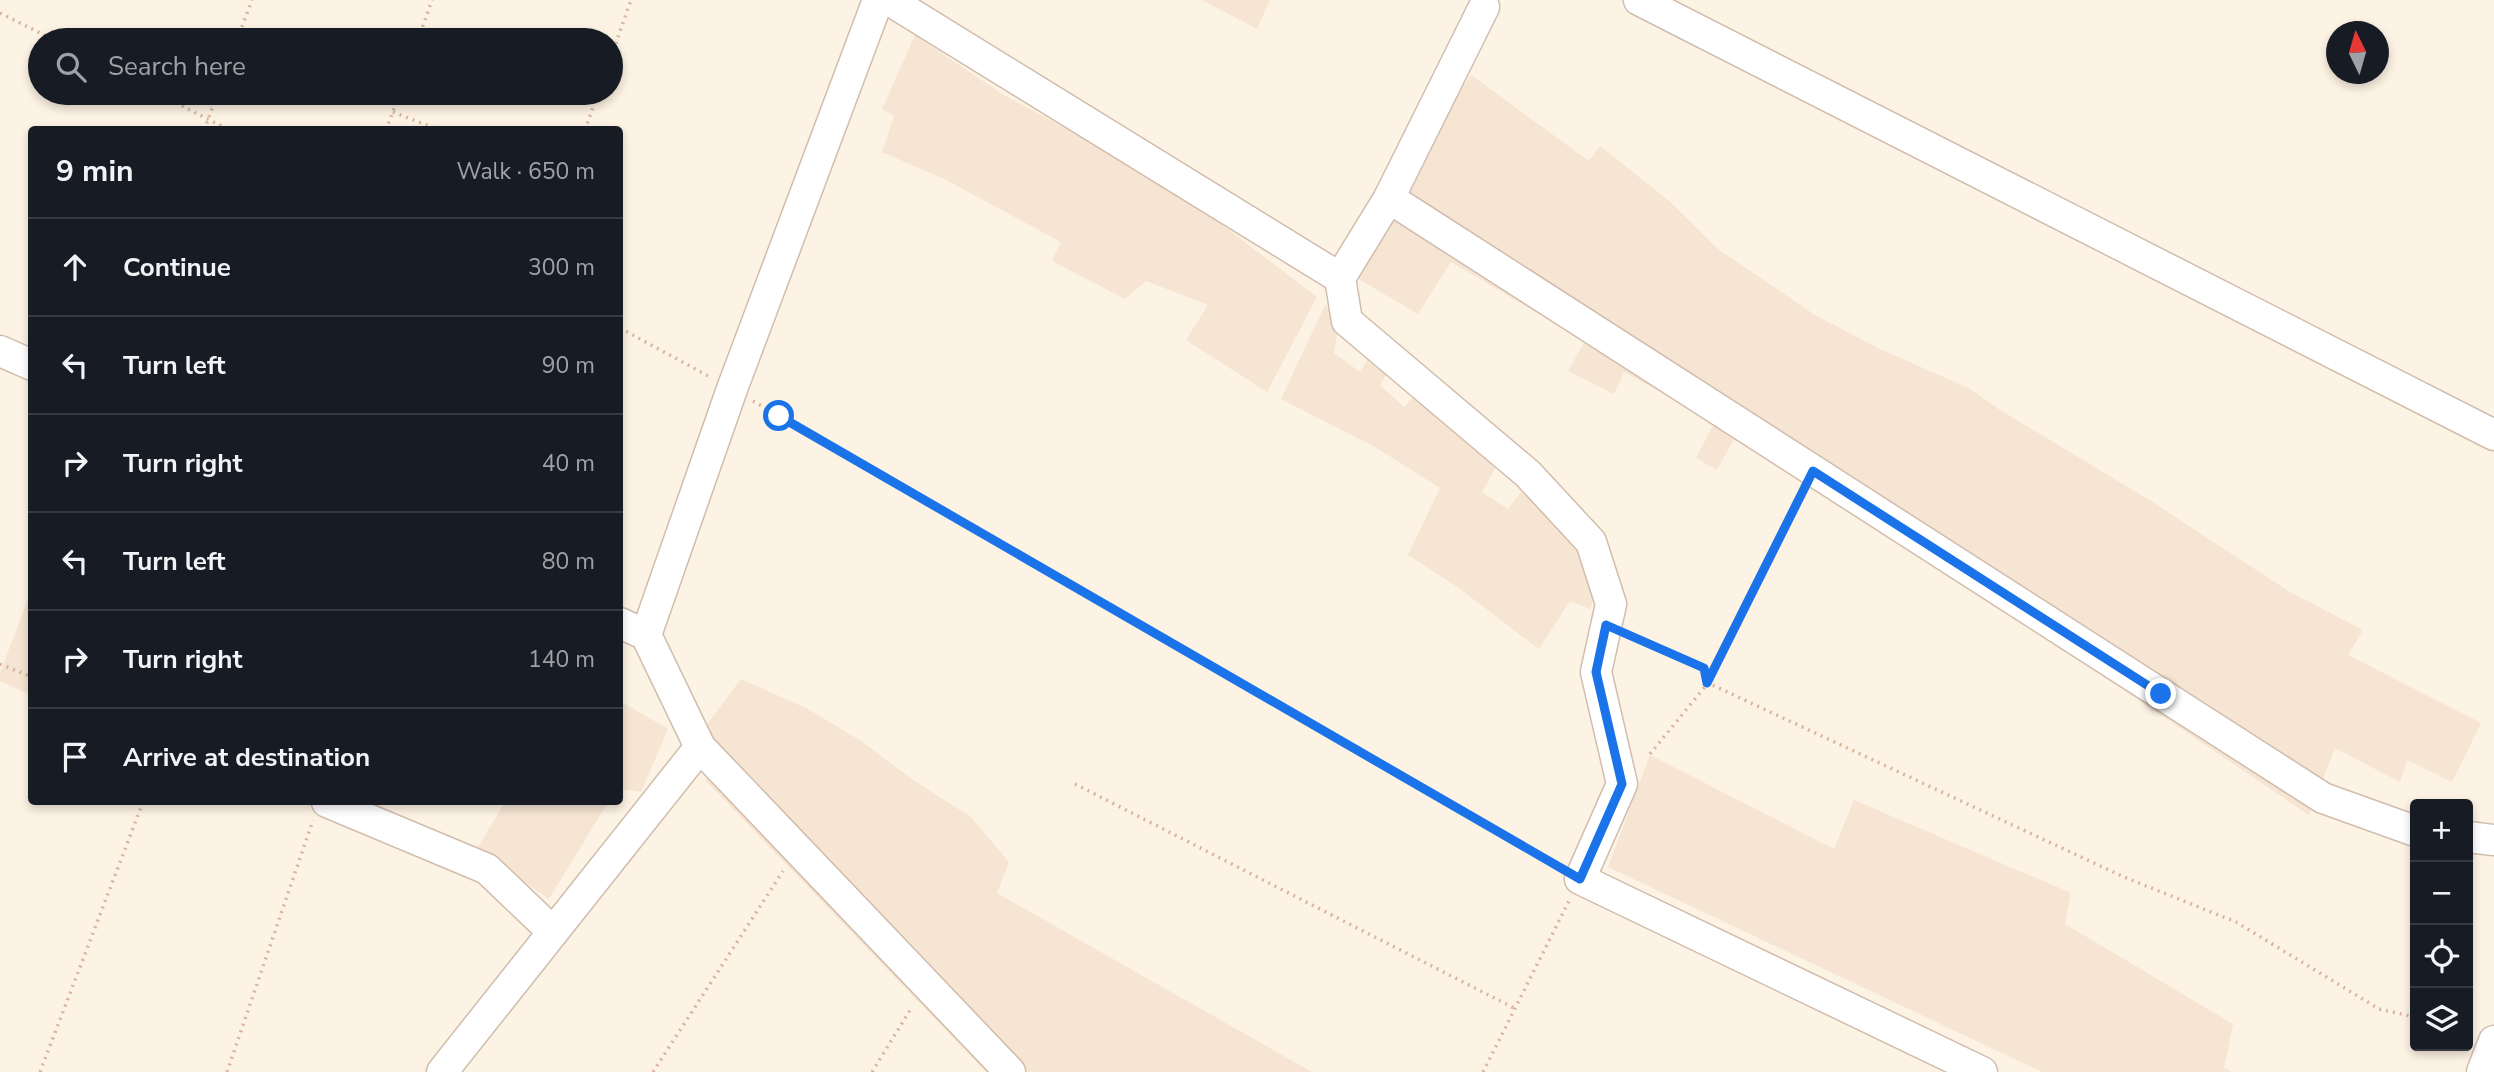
<!DOCTYPE html>
<meta charset="utf-8">
<style>
:root{--surface:#171b24;--page:#20242c;--text:#f1f3f6;--muted:#9ea1a6;--line:#363941}
body{margin:0;font-family:"Nunito Sans",sans-serif;background:var(--page);color:var(--text)}
.controls{position:absolute;right:21px;bottom:21px;display:grid;overflow:hidden;border-radius:7px;box-shadow:0 4px 10px #0003}
.controls button{width:63px;height:63px;display:grid;place-items:center;padding:0;border:0;border-bottom:2px solid var(--line);background:var(--surface);color:var(--text);font:35px sans-serif}
.compass{position:absolute;left:2326px;top:21px;width:63px;height:63px;border-radius:50%;background:var(--surface);box-shadow:0 4px 10px #0003;rotate:355deg}
.stop{position:absolute;width:21px;height:21px;margin:-16px;border:5px solid #1a73e8;border-radius:50%;background:#fff}
.stop.end{background:#1a73e8;border-color:#fff;box-shadow:0 2px 7px #0008}
.list{margin:0;padding:0;list-style:none}
h2{display:flex;justify-content:space-between;align-items:center;height:91px;margin:0;padding:0 28px;font-size:30px}
h2 small{font-size:23px;font-weight:400;color:var(--muted)}
.list li{display:grid;grid-template-columns:46px 1fr auto;gap:21px;align-items:center;box-sizing:border-box;height:98px;padding:0 28px;border-top:2px solid var(--line)}
.list b{display:block;font-size:26px;white-space:nowrap}
.list em{font-size:23px;font-style:normal;color:var(--muted)}
.icon{flex:none;width:38px;height:38px;fill:none;stroke:currentColor;stroke-width:2;stroke-linecap:round;stroke-linejoin:round}
.map{position:relative;flex:none;width:2494px;height:1072px;overflow:hidden}
.search{position:absolute;background:var(--surface);box-shadow:0 4px 10px #0003;left:28px;top:28px;width:595px;height:77px;display:flex;align-items:center;gap:18px;box-sizing:border-box;padding:0 24px;border-radius:38px;color:var(--muted);font-size:26px}
.panel{position:absolute;background:var(--surface);box-shadow:0 4px 10px #0003;left:28px;top:126px;width:595px;height:679px;border-radius:7px}
.map>svg:first-child{display:block}
.residential{fill:#f5e5d2}
.lines{fill:none;stroke-linecap:round;stroke-linejoin:round}
.minor-casing{stroke:#d1bdad;stroke-width:33}
.path{stroke:#d9b49e;stroke-width:3.5;stroke-dasharray:2 5;stroke-linecap:butt}
.minor{stroke:#fff;stroke-width:30}
.route{stroke:#1a73e8;stroke-width:9}
</style>
<div class="map">
<svg width="2494" height="1072" viewBox="0 0 2494 1072">
<rect width="100%" height="100%" fill="#fdf3e4"/>
<g class="residential">
<path d="M 1202,0 L 1270,0 L 1257,29 Z"/>
<path d="M 915,35 L 1002,94 L 1136,166 L 1217,221 L 1317,297 L 1267,392 L 1186,340 L 1208,305 L 1146,281 L 1125,299 L 1052,261 L 1061,242 L 946,180 L 882,152 L 894,116 L 882,109 Z"/>
<path d="M 1471,75 L 1589,161 L 1600,146 L 1668,200 L 1718,249 L 1815,315 L 1882,350 L 1969,388 L 2000,410 L 2151,501 L 2290,592 L 2363,630 L 2348,655 L 2481,723 L 2452,782 L 2407,760 L 2400,782 L 2335,748 L 2309,815 L 1965,583 L 1734,439 L 1717,470 L 1696,458 L 1715,422 L 1624,372 L 1614,394 L 1568,371 L 1585,341 L 1451,262 L 1418,314 L 1357,278 L 1445,114 Z"/>
<path d="M 1325,305 L 1339,321 L 1334,353 L 1360,372 L 1372,352 L 1390,369 L 1380,385 L 1404,407 L 1416,394 L 1497,465 L 1482,492 L 1508,509 L 1521,492 L 1552,516 L 1576,545 L 1598,586 L 1590,609 L 1570,601 L 1539,649 L 1456,586 L 1408,555 L 1440,488 L 1375,447 L 1281,399 Z"/>
<path d="M 31,591 L 31,695 L 0,681 L 0,673 Z"/>
<path d="M 741,679 L 808,709 L 861,741 L 913,780 L 971,817 L 1009,862 L 997,893 L 1312,1072 L 986,1072 L 706,781 L 708,723 Z"/>
<path d="M 620,701 L 668,729 L 641,792 L 620,789 Z"/>
<path d="M 1650,755 L 1834,849 L 1854,800 L 2071,893 L 2065,924 L 2233,1024 L 2224,1068 L 2232,1072 L 2042,1072 L 1608,867 Z"/>
<path d="M 505,802 L 608,802 L 549,899 L 477,849 Z"/>
</g>
<g class="lines">
<defs>
<g id="minor">
<path d="M 889,0 L 1340,278 L 1389,198"/>
<path d="M 1639,0 L 2494,435"/>
<path d="M 1484,7 L 1389,198 L 2323,798 L 2415,831"/>
<path d="M 1340,278 L 1347,321 L 1528,474 L 1591,542 L 1611,604 L 1596,672 L 1622,784 L 1580,879 L 1982,1072"/>
<path d="M 0,351 L 32,365"/>
<path d="M 620,623 L 646,635 L 732,389 L 878,0"/>
<path d="M 646,635 L 700,747 L 1010,1072"/>
<path d="M 327,802 L 487,869 L 553,932"/>
<path d="M 2468,837 L 2494,840"/>
<path d="M 442,1072 L 700,747"/>
<path d="M 2482,1072 L 2494,1041"/>
</g>
</defs>
<use href="#minor" class="minor-casing"/>
<g class="path">
<path d="M 0,13 L 54,40"/>
<path d="M 237,40 L 252,0"/>
<path d="M 418,40 L 432,0"/>
<path d="M 611,57 L 631,0"/>
<path d="M 157,93 L 229,130"/>
<path d="M 393,112 L 439,130"/>
<path d="M 204,130 L 218,93"/>
<path d="M 386,130 L 400,93"/>
<path d="M 585,130 L 598,93"/>
<path d="M 620,328 L 710,377"/>
<path d="M 753,401 L 1559,867"/>
<path d="M 1627,634 L 1704,668 L 1708,683 L 2124,877 L 2236,922 L 2379,1009 L 2415,1017"/>
<path d="M 0,664 L 32,677"/>
<path d="M 1650,754 L 1708,683 L 1803,492"/>
<path d="M 1075,784 L 1516,1009"/>
<path d="M 40,1072 L 143,802"/>
<path d="M 227,1072 L 313,820"/>
<path d="M 653,1072 L 783,871"/>
<path d="M 872,1072 L 912,1007"/>
<path d="M 1483,1072 L 1570,899"/>
</g>
<use href="#minor" class="minor"/>
</g>
<g class="lines">
<path class="route" d="M 779,416 L 1580,879 L 1622,784 L 1596,672 L 1606,625 L 1704,668 L 1707,683 L 1813,471 L 2161,694"/>
</g>
</svg>
<div class="controls">
<button>+</button>
<button>−</button>
<button><svg class="icon" aria-label="locate" viewBox="0 0 24 24"><circle cx="12" cy="12" r="6"/><path d="M12 2v4M12 18v4M2 12h4M18 12h4"/></svg></button>
<button><svg class="icon" aria-label="layers" viewBox="0 0 24 24"><path d="M12 4l9 5-9 5-9-5zM3 14l9 5 9-5"/></svg></button>
</div>
<svg class="compass" viewBox="-18 -18 36 36"><path d="M0-13l5 13h-10z" fill="#e53935"/><path d="M0 13l5-13h-10z" fill="#9ea1a6"/></svg>
<div class="stop" style="left:779px;top:416px"></div>
<div class="stop end" style="left:2161px;top:694px"></div>
<div class="search"><svg class="icon" aria-label="search" viewBox="0 0 24 24"><circle cx="10" cy="10" r="6"/><path d="M15 15l6 6"/></svg>Search here</div>
<section class="panel">
<h2>9 min<small>Walk · 650 m</small></h2>
<ul class="list">
<li><svg class="icon" aria-label="ahead" viewBox="0 0 24 24"><path d="M12 20V5M6 11l6-6 6 6"/></svg><div><b>Continue</b></div><em>300 m</em></li>
<li><svg class="icon" aria-label="left" viewBox="0 0 24 24"><path d="M17 20v-9H6M10 6l-5 5 5 5"/></svg><div><b>Turn left</b></div><em>90 m</em></li>
<li><svg class="icon" aria-label="right" viewBox="0 0 24 24"><path d="M7 20v-9h11M14 6l5 5-5 5"/></svg><div><b>Turn right</b></div><em>40 m</em></li>
<li><svg class="icon" aria-label="left" viewBox="0 0 24 24"><path d="M17 20v-9H6M10 6l-5 5 5 5"/></svg><div><b>Turn left</b></div><em>80 m</em></li>
<li><svg class="icon" aria-label="right" viewBox="0 0 24 24"><path d="M7 20v-9h11M14 6l5 5-5 5"/></svg><div><b>Turn right</b></div><em>140 m</em></li>
<li><svg class="icon" aria-label="arrive" viewBox="0 0 24 24"><path d="M6 21V4h12l-3 4 3 4H6"/></svg><div><b>Arrive at destination</b></div></li>
</ul>
</section>
</div>
